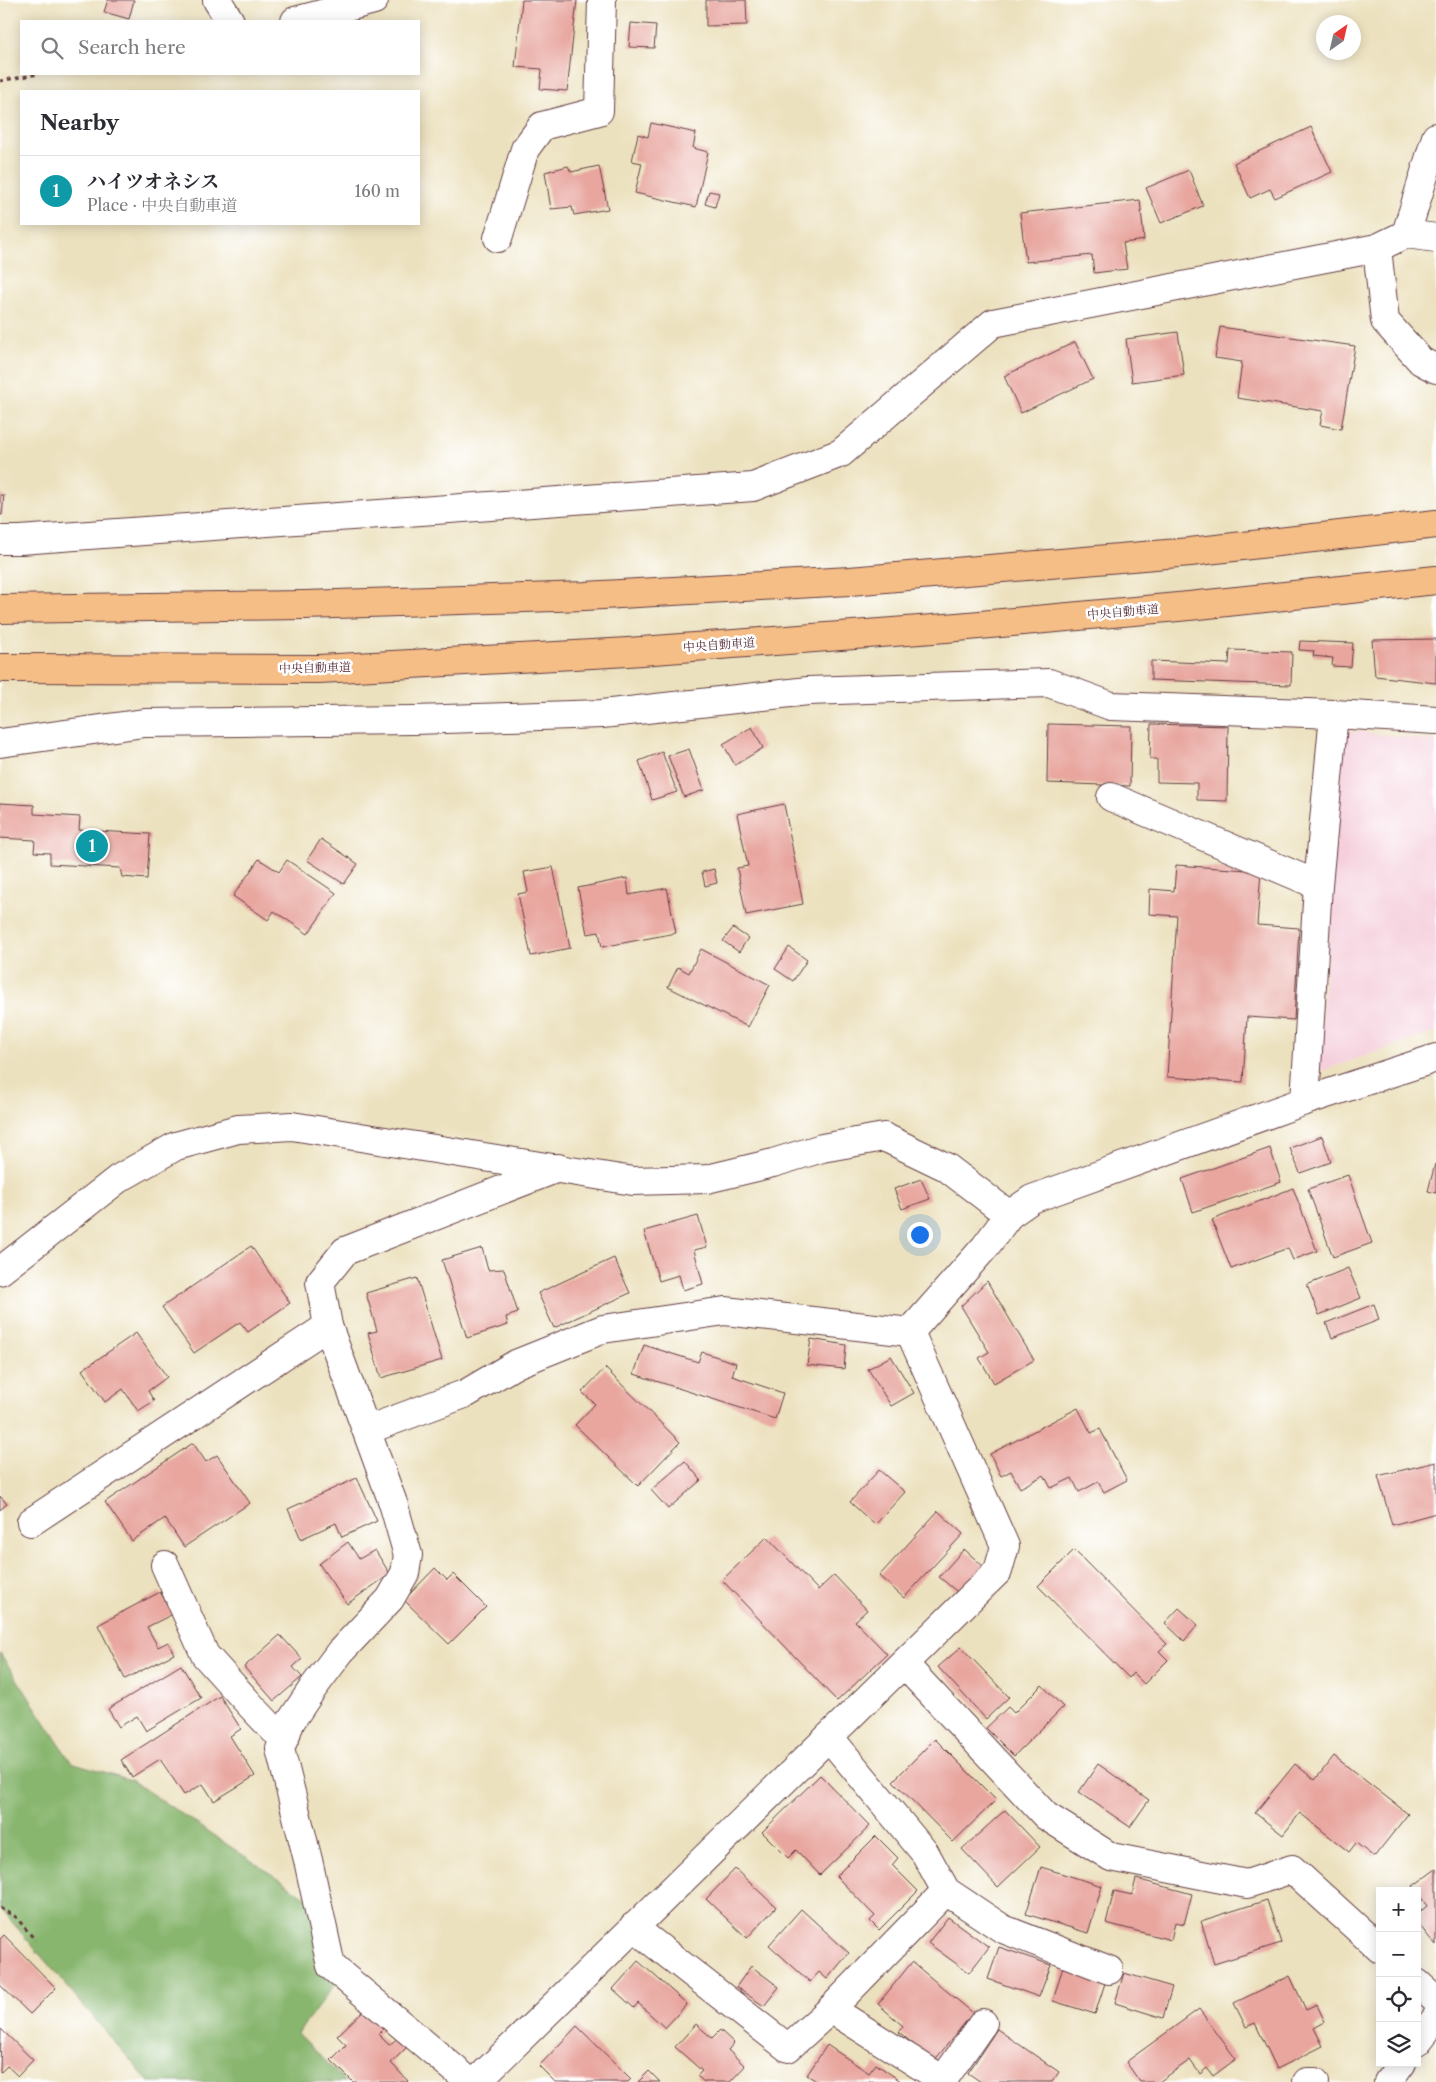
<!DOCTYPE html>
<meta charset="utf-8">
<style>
:root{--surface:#fff;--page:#f2f2f3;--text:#2b2b33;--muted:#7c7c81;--line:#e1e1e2;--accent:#0f766e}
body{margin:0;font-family:"Libre Caslon Text","Noto Serif JP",serif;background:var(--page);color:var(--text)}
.controls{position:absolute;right:15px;bottom:15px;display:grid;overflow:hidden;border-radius:0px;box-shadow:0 2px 12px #0003}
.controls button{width:45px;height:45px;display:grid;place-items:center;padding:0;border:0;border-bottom:1px solid var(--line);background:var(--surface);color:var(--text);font:25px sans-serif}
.compass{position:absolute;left:1316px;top:15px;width:45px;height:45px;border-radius:50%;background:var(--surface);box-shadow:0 2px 12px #0003;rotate:34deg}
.you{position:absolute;left:919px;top:1234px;width:18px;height:18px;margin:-12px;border:4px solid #fff;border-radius:50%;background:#1a73e8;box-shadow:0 0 0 8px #1a73e833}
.badge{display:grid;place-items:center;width:32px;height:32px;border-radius:50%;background:var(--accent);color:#fff;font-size:16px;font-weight:700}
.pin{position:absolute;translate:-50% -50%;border:2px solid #fff;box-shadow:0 1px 5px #0006}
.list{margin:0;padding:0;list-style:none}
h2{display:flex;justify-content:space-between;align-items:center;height:65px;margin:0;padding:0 20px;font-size:21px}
h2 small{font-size:16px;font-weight:400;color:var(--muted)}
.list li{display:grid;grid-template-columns:32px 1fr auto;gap:15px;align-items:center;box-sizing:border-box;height:70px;padding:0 20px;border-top:1px solid var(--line)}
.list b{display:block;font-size:19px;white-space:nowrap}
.list p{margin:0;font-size:16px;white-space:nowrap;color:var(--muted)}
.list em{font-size:16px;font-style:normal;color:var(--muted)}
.icon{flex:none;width:28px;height:28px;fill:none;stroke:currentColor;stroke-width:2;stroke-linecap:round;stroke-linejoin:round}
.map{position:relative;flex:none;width:1436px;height:2082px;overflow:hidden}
.search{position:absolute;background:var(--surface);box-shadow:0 2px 12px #0003;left:20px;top:20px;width:400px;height:55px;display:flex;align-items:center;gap:12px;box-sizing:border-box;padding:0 18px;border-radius:0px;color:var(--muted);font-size:19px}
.panel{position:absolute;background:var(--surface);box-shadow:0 2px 12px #0003;left:20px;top:90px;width:400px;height:135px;border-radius:0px}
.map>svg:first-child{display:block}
.built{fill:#f5cfdb}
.forest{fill:#88b66e;stroke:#696a4c}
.building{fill:#e8a69f}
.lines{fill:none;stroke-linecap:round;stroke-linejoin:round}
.minor-casing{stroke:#623c41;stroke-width:30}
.highway-casing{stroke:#623c41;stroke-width:30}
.path{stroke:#623c41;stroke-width:3;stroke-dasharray:4 4;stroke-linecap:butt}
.minor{stroke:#fff;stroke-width:28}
.highway{stroke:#f6be87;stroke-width:28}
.labels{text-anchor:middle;stroke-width:5;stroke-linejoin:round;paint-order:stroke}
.street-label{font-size:12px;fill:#4a1f2b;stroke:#fff}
</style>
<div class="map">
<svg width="1436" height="2082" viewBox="0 0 1436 2082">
<rect width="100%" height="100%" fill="#fff"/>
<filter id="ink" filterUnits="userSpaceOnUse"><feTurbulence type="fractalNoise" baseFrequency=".02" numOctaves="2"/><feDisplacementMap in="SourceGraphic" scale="10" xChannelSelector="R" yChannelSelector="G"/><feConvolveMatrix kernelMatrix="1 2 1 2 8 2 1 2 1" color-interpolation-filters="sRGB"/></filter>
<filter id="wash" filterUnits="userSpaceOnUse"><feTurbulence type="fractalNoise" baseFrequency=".0096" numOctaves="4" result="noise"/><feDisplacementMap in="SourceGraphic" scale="20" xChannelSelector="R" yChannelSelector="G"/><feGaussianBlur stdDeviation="1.12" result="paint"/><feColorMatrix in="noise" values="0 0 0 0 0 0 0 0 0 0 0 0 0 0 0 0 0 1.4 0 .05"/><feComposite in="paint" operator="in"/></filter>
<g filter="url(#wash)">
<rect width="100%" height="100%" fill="#ece1be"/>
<path class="built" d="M 1344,730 L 1436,741 L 1436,1032 L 1318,1072 Z"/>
<path class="forest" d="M 0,1653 L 71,1762 L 131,1780 L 310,1900 L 350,1965 L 298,2033 L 346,2082 L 149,2082 L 0,1908 Z"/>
<g id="blocks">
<g class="building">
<path d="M 108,0 L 134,0 L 129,19 L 104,12 Z"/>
<path d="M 522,0 L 577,0 L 567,91 L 540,89 L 542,69 L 515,67 Z"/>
<path d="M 706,0 L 746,0 L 747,25 L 706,26 Z"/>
<path d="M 631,23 L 656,25 L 654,48 L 629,47 Z"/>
<path d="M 651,123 L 696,133 L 693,148 L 708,152 L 696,207 L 635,193 L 642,163 L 632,161 L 638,134 L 648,137 Z"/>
<path d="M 1311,127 L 1332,172 L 1275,198 L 1270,189 L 1250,198 L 1234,163 Z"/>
<path d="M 568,166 L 571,172 L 599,166 L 608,209 L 574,215 L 572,207 L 551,209 L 545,172 Z"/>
<path d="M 1189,170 L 1203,206 L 1161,223 L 1146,188 Z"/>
<path d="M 709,191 L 719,193 L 715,207 L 705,204 Z"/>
<path d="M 1140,200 L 1144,240 L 1123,243 L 1127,269 L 1094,273 L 1092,255 L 1026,262 L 1020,213 Z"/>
<path d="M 1220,327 L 1355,346 L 1341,429 L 1320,425 L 1323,411 L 1237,398 L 1242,362 L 1215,358 Z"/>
<path d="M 1178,332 L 1184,375 L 1132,382 L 1126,339 Z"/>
<path d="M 1075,342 L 1093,379 L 1021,413 L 1004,376 Z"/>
<path d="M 0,495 L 4,495 L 2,515 L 0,515 Z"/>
<path d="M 1436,639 L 1436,683 L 1375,676 L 1372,640 Z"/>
<path d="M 1300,641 L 1353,643 L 1351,667 L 1332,666 L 1333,658 L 1313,656 L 1314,651 L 1299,650 Z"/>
<path d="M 1230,650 L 1292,652 L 1291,685 L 1151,680 L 1151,661 L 1229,664 Z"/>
<path d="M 1048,724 L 1131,726 L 1130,786 L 1047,783 Z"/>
<path d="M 1151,724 L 1228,726 L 1227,801 L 1197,800 L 1197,783 L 1157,782 L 1157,759 L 1150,759 Z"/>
<path d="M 752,727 L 763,748 L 735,765 L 723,744 Z"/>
<path d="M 689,749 L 704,790 L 684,797 L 668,756 Z"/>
<path d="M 662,752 L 677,792 L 652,800 L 639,761 Z"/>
<path d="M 0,803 L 34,805 L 34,814 L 80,817 L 79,830 L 150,834 L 147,879 L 122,877 L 120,868 L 50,864 L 50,853 L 34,852 L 35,840 L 0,838 Z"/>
<path d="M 784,804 L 803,904 L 746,915 L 737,868 L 748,866 L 737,814 Z"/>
<path d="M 321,839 L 358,864 L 344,884 L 307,860 Z"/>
<path d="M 259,859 L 279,872 L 287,860 L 336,893 L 308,934 L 274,911 L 268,920 L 233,896 Z"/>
<path d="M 1176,865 L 1261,871 L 1257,925 L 1299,928 L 1294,1020 L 1247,1017 L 1243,1082 L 1167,1077 L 1177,916 L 1149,914 L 1150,889 L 1174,891 Z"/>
<path d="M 553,867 L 570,948 L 531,956 L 518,894 L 528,892 L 524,872 Z"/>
<path d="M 714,869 L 717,883 L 705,886 L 702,872 Z"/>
<path d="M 627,878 L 629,895 L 667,888 L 676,933 L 602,947 L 599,932 L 587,934 L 578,888 Z"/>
<path d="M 733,928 L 748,938 L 739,952 L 723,941 Z"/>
<path d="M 789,947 L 807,960 L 793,981 L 775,969 Z"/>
<path d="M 701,949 L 770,985 L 748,1027 L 668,987 L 678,967 L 689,973 Z"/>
<path d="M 1322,1136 L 1331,1162 L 1300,1173 L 1290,1148 Z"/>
<path d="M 1270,1148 L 1281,1182 L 1193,1212 L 1182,1179 Z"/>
<path d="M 1435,1164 L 1436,1165 L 1436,1193 L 1428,1191 Z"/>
<path d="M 1348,1175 L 1372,1243 L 1333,1257 L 1308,1189 Z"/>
<path d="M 921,1179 L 930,1199 L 902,1209 L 894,1189 Z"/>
<path d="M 1293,1188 L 1317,1251 L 1293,1260 L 1288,1248 L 1231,1269 L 1212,1220 Z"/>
<path d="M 698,1216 L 707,1247 L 694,1250 L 703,1284 L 683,1290 L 679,1275 L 659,1281 L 644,1231 Z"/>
<path d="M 251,1246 L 290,1303 L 248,1332 L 240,1322 L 194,1353 L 162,1307 Z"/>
<path d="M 482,1248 L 488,1270 L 504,1269 L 518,1313 L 506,1317 L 508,1325 L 467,1338 L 442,1260 Z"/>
<path d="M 614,1258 L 630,1293 L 554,1328 L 538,1293 Z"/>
<path d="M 1348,1268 L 1361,1298 L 1319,1315 L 1307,1285 Z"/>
<path d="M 417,1278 L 442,1360 L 381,1378 L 368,1333 L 377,1331 L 366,1293 Z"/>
<path d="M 987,1281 L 1034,1360 L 994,1383 L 979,1358 L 989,1352 L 961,1306 Z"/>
<path d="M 1374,1304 L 1379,1320 L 1332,1338 L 1326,1323 Z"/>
<path d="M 136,1333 L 167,1377 L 148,1391 L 154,1401 L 138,1411 L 123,1389 L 105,1402 L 82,1370 Z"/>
<path d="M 811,1339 L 846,1345 L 844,1369 L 807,1365 Z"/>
<path d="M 644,1345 L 698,1362 L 702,1352 L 736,1363 L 732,1376 L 783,1393 L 775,1419 L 634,1374 Z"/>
<path d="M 891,1356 L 914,1393 L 891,1406 L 868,1369 Z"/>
<path d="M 605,1368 L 680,1442 L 638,1486 L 575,1425 L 595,1404 L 582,1392 Z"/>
<path d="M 1078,1408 L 1091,1433 L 1100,1429 L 1127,1480 L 1104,1492 L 1098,1482 L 1079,1492 L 1072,1478 L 1051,1488 L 1044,1475 L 1020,1488 L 1011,1471 L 1001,1476 L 990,1454 Z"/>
<path d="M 193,1443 L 206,1462 L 217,1455 L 250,1503 L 184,1547 L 165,1518 L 132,1541 L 105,1502 Z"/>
<path d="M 685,1461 L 701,1480 L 668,1509 L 651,1490 Z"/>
<path d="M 1436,1462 L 1436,1513 L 1392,1525 L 1378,1476 Z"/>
<path d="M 879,1470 L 905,1492 L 875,1525 L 850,1502 Z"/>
<path d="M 357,1478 L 377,1521 L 342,1537 L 336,1523 L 301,1539 L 288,1509 Z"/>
<path d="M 0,1496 L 7,1504 L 0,1510 Z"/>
<path d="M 938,1511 L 963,1534 L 904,1598 L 879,1576 Z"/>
<path d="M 767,1537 L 818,1590 L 834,1575 L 867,1610 L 855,1621 L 887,1654 L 837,1701 L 722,1580 Z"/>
<path d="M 348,1542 L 359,1559 L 375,1550 L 390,1574 L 347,1604 L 319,1564 Z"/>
<path d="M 964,1549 L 984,1567 L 960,1594 L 939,1577 Z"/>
<path d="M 1074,1550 L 1167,1644 L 1159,1651 L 1168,1660 L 1144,1684 L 1133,1673 L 1129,1678 L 1038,1586 Z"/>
<path d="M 435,1568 L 447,1580 L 453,1574 L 486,1607 L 449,1644 L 404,1600 Z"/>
<path d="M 160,1592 L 173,1614 L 147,1627 L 158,1647 L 168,1642 L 174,1654 L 125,1679 L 98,1625 Z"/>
<path d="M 1179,1608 L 1198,1625 L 1184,1641 L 1165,1623 Z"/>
<path d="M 280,1635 L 302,1659 L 293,1667 L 302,1677 L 274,1701 L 244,1667 Z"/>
<path d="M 961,1647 L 1009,1697 L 986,1719 L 938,1667 Z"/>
<path d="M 181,1665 L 201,1698 L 146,1731 L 137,1716 L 119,1727 L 108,1709 Z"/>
<path d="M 1042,1685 L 1063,1707 L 1014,1756 L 986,1728 L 1008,1707 L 1014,1713 Z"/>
<path d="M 220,1696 L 241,1729 L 230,1736 L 255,1776 L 214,1801 L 203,1784 L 184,1795 L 160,1759 L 132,1777 L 121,1760 Z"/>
<path d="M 935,1739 L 996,1800 L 953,1842 L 893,1781 Z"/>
<path d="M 1334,1756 L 1408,1814 L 1374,1857 L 1356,1843 L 1349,1852 L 1300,1813 L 1283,1835 L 1255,1813 L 1295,1764 L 1315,1780 Z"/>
<path d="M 1098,1764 L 1149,1800 L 1130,1827 L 1079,1792 Z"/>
<path d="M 820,1775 L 870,1826 L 820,1875 L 796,1850 L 788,1858 L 762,1832 Z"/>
<path d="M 1005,1810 L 1040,1847 L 998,1887 L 962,1849 Z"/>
<path d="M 876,1836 L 898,1858 L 892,1865 L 918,1891 L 879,1930 L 870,1921 L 875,1916 L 836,1876 Z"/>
<path d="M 1041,1867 L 1102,1886 L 1088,1933 L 1026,1914 Z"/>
<path d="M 735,1869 L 776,1907 L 747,1938 L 706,1899 Z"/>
<path d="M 1436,1869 L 1436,1946 L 1417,1922 L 1417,1914 L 1427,1906 L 1413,1886 Z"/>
<path d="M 1136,1879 L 1192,1894 L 1184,1924 L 1175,1922 L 1171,1940 L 1106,1923 L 1114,1891 L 1132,1895 Z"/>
<path d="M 1267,1900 L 1281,1943 L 1214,1964 L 1201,1921 Z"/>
<path d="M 801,1909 L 849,1953 L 827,1979 L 819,1972 L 810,1982 L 769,1945 Z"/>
<path d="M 948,1917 L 989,1947 L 969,1973 L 928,1943 Z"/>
<path d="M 4,1935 L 56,1988 L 30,2014 L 0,1985 L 0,1939 Z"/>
<path d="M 999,1947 L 1051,1965 L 1039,1997 L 988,1979 Z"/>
<path d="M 638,1961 L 687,2004 L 665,2028 L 638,2003 L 634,2008 L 613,1989 Z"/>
<path d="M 912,1962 L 973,2013 L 934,2061 L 899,2032 L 903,2026 L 878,2004 Z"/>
<path d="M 751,1966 L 779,1987 L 764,2006 L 736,1987 Z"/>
<path d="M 1063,1966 L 1106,1980 L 1095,2014 L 1053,2001 Z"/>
<path d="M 1124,1973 L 1172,1987 L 1163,2018 L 1115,2003 Z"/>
<path d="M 1290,1976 L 1306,2010 L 1317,2005 L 1325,2022 L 1314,2028 L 1323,2046 L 1277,2069 L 1255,2023 L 1246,2027 L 1234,2003 Z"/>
<path d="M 368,2006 L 387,2025 L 378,2034 L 389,2045 L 398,2038 L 407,2047 L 391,2063 L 408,2081 L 407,2082 L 353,2082 L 331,2060 L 346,2045 L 337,2036 Z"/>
<path d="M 1199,2009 L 1236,2059 L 1213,2076 L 1207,2068 L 1200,2074 L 1190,2060 L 1159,2082 L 1140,2082 L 1126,2062 Z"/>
<path d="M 696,2024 L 712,2038 L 720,2030 L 734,2043 L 728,2050 L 745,2066 L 730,2082 L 704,2082 L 697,2076 L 702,2071 L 675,2047 Z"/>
<path d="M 577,2026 L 631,2079 L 628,2082 L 555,2082 L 539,2066 Z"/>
<path d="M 1,2029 L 33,2060 L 18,2076 L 7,2066 L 0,2073 Z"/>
<path d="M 997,2029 L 1059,2072 L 1052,2082 L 981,2082 L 968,2073 Z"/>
<path d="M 827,2045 L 869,2073 L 876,2064 L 902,2082 L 818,2082 L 807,2075 Z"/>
<path d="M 649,2071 L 660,2082 L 638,2082 Z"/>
</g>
</g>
</g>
<g filter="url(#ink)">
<use href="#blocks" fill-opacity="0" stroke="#623c41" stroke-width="1"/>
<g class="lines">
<defs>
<g id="minor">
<path d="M 217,0 L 230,21"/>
<path d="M 295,21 L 374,0"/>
<path d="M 1406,234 L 1436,238"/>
<path d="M 498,238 L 525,149 L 542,126 L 599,111 L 602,0"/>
<path d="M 1377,248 L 1406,234 L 1436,137"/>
<path d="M 0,540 L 20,540 L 753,487 L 841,453 L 993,323 L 1377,248 L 1385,321 L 1421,361 L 1436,369"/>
<path d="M 0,743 L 144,723 L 414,720 L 602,714 L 808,691 L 1049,683 L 1111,706 L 1334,714 L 1436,720"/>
<path d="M 1111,797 L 1318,885"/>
<path d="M 1305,1101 L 1318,885 L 1334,714"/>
<path d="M 0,1271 L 118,1179 L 176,1146 L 238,1129 L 292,1126 L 633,1181 L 707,1179 L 773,1163 L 822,1148 L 884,1137 L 946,1167 L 1009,1215"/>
<path d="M 367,1430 L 467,1393 L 516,1364 L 603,1329 L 725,1311 L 910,1332"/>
<path d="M 31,1522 L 328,1326"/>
<path d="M 165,1565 L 205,1655 L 253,1708 L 274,1730 L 286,1735"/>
<path d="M 904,1664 L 1046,1816 L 1111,1857 L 1247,1884 L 1292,1869 L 1380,1949"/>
<path d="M 829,1737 L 925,1853 L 946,1891 L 1003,1929 L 1109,1970"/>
<path d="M 633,1927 L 788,2048 L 831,2009 L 946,1891"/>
<path d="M 1417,1983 L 1436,2000"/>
<path d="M 831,2009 L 943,2080 L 983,2023"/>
<path d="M 1417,2042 L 1436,2018"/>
<path d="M 470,2082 L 331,1966 L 308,1860 L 280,1749 L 291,1721 L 313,1688 L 340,1652 L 390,1599 L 405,1573 L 408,1555 L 393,1503 L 328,1326 L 320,1282 L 345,1251 L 558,1168"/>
<path d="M 476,2082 L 998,1571 L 1005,1546 L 910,1332 L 985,1247 L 1009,1215 L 1032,1199 L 1305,1101 L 1436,1058"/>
<path d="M 1307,2082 L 1315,2082"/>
<path d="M 1388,2082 L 1402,2063"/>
</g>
<g id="highway">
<path d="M 0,609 L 305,605 L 585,596 L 850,581 L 1190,552 L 1436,524"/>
<path d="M 0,668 L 319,669 L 628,652 L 946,628 L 1189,606 L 1436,580"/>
</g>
</defs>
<use href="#minor" class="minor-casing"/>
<use href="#highway" class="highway-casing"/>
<g class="path">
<path d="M 0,81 L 38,74"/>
<path d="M 0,1908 L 16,1917 L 35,1940"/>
</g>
<use href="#minor" class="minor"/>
<use href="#highway" class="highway"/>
</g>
</g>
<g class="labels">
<g class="street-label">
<text transform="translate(1123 612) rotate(-5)" y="4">中央自動車道</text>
<text transform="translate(719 645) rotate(-4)" y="4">中央自動車道</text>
<text transform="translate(315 668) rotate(-1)" y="4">中央自動車道</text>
</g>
</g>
</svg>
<div class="controls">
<button>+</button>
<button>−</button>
<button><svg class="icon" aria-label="locate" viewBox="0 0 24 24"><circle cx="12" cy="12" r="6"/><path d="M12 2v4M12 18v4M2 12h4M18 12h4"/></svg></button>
<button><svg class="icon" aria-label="layers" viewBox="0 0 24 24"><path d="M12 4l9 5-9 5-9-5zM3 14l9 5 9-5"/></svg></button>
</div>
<svg class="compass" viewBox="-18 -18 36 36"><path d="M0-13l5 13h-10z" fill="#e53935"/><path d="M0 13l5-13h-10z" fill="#7c7c81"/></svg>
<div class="you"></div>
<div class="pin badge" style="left:92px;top:846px;background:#0f9aa8">1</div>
<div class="search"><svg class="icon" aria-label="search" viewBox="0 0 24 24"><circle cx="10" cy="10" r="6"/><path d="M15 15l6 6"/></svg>Search here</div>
<section class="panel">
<h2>Nearby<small></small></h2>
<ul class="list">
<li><span class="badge" style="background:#0f9aa8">1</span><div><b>ハイツオネシス</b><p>Place · 中央自動車道</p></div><em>160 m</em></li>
</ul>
</section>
</div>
